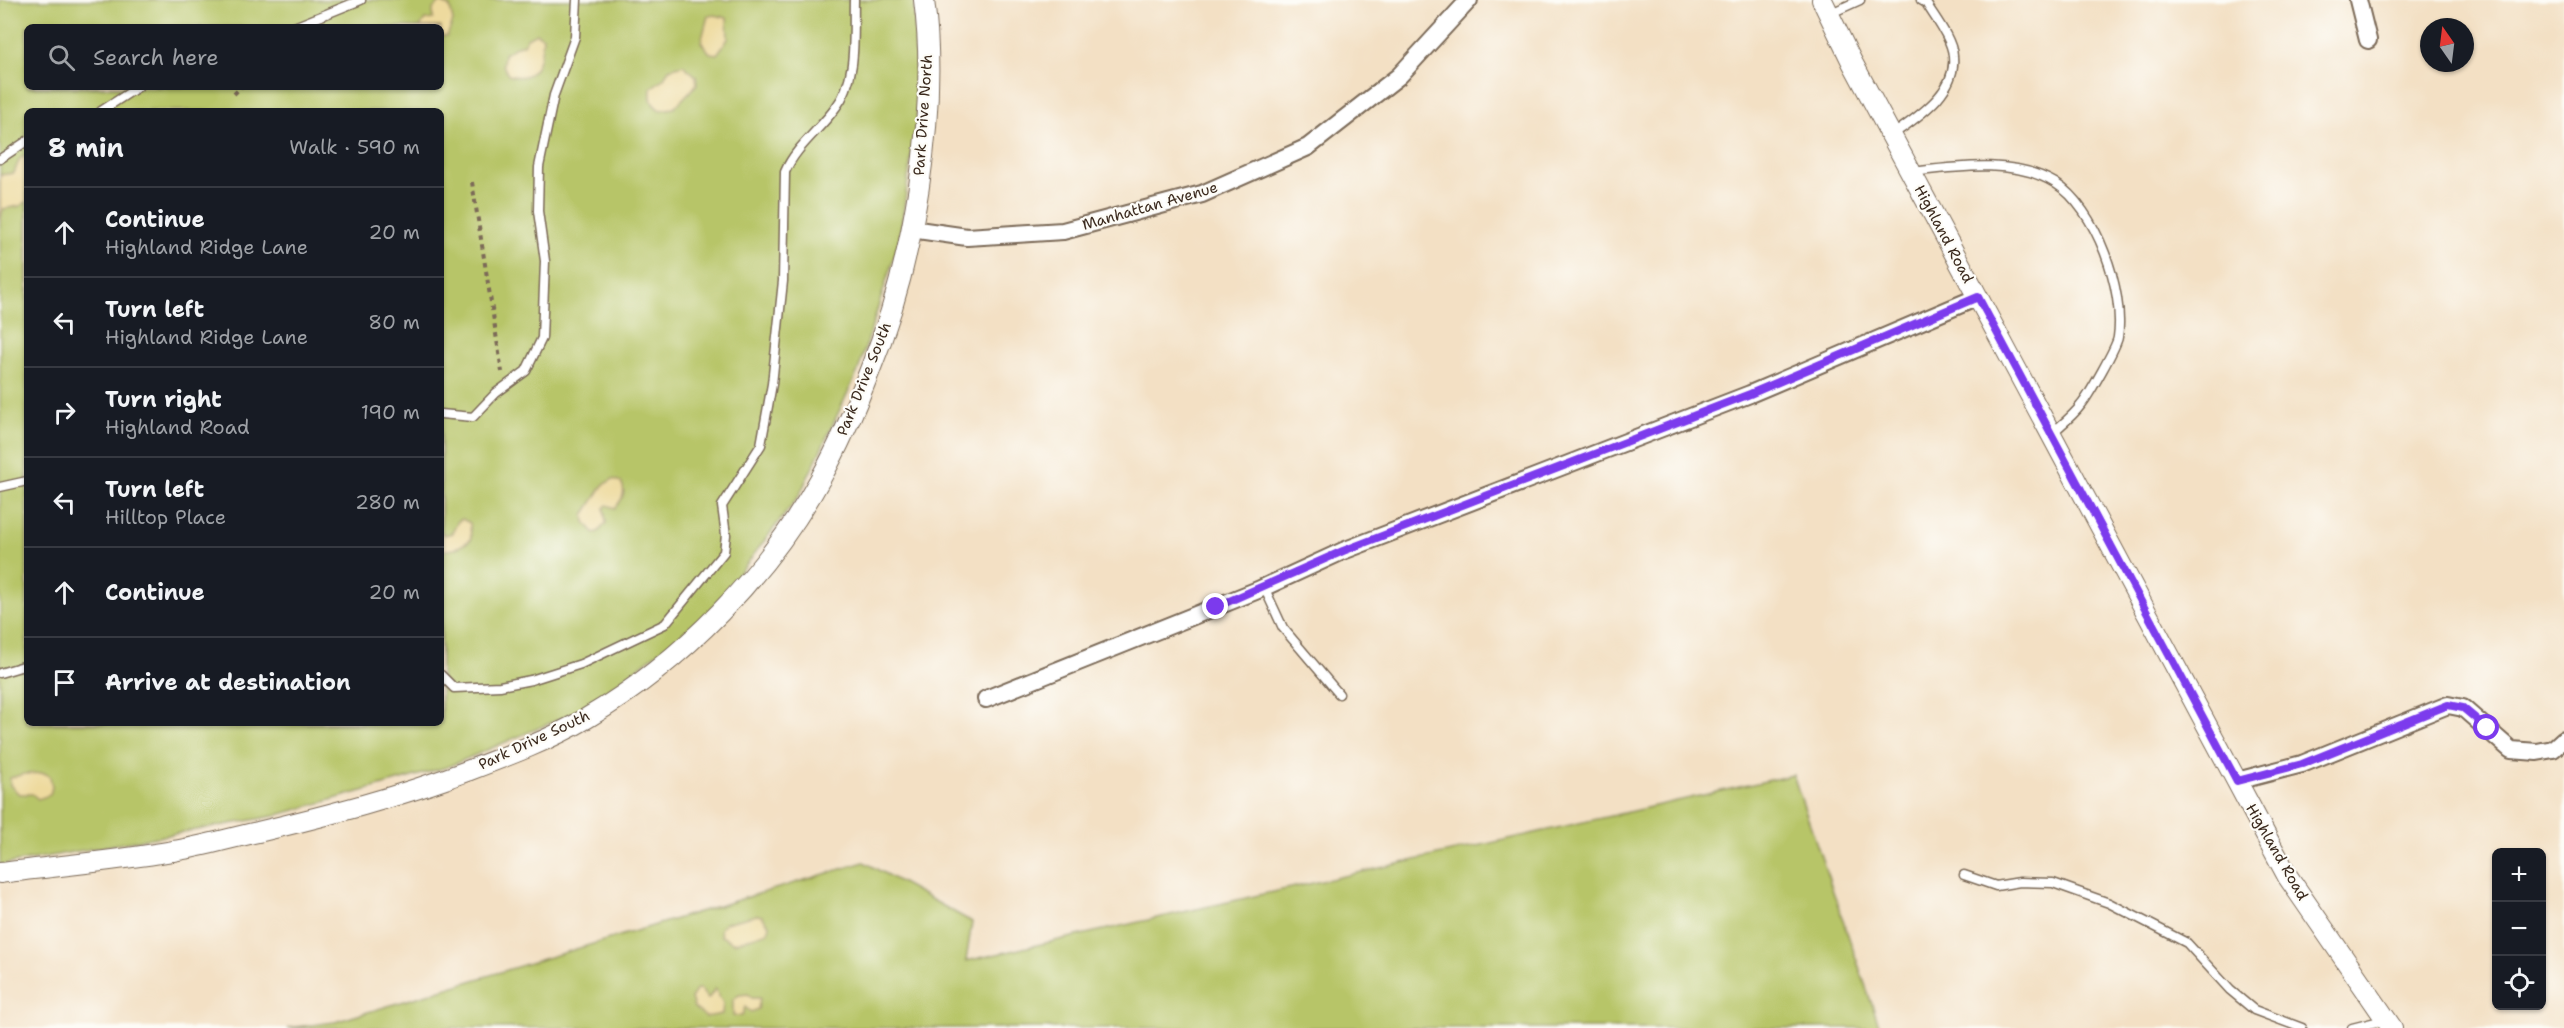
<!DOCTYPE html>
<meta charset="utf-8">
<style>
:root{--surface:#171b24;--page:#242831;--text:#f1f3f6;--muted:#9ea1a6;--line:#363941}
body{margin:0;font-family:"Shantell Sans",sans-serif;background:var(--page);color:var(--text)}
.controls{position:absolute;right:18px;bottom:18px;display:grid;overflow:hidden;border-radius:9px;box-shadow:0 2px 4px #0004}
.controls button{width:54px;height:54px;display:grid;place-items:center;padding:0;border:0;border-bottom:2px solid var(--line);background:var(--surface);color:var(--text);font:30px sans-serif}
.compass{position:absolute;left:2420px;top:18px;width:54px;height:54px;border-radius:50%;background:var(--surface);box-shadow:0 2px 4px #0004;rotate:346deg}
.stop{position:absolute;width:18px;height:18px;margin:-14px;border:4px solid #7c3aed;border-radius:50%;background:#fff}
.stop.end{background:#7c3aed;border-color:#fff;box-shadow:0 2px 6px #0008}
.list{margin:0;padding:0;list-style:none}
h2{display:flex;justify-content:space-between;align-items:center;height:78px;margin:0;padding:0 24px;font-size:26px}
h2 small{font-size:20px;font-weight:400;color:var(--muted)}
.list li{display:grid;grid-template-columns:39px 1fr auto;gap:18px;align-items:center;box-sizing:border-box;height:90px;padding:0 24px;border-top:2px solid var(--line)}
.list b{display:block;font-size:22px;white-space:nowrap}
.list p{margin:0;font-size:20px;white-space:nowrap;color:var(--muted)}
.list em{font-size:20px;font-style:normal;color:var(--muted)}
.icon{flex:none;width:33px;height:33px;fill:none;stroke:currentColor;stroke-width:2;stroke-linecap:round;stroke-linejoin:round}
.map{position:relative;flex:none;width:2564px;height:1028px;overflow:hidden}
.search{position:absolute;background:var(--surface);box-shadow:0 2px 4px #0004;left:24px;top:24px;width:420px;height:66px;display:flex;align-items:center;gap:15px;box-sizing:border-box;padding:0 21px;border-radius:9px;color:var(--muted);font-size:22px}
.panel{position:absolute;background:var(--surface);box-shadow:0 2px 4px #0004;left:24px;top:108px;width:420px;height:618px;border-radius:9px}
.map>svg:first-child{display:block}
.green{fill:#b7c568;stroke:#797843;stroke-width:1.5;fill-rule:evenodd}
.sand{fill:#eeda9e;stroke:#94825e;stroke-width:1.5}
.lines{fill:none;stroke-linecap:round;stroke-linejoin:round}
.service-casing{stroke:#7b6a58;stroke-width:11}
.minor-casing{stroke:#7b6a58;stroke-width:20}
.tertiary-casing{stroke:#7b6a58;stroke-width:22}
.path{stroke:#7b6a58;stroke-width:4;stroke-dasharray:4.5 4.5;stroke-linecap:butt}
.service{stroke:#fff;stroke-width:8}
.minor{stroke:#fff;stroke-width:16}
.tertiary{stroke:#fff;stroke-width:20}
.route{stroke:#7c3aed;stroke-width:8}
.labels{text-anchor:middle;stroke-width:4.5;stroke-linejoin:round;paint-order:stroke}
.street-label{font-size:15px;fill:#3b2a1e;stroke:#fdfcf7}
</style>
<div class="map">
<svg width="2564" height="1028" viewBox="0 0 2564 1028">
<rect width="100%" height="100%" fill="#fdfcf7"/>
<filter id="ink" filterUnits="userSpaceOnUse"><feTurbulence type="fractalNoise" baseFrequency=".0167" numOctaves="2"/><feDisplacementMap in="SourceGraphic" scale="12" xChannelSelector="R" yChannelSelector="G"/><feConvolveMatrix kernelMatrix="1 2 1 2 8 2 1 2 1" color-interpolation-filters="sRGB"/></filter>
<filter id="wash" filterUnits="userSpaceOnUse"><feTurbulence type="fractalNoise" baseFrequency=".008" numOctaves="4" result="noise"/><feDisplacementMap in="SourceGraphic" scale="24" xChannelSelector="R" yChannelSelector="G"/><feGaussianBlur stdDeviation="1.35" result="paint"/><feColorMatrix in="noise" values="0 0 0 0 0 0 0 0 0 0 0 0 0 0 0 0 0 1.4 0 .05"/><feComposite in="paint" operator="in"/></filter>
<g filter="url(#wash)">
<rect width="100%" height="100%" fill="#f3e0c4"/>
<g class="green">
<path d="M 0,0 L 914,0 L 917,118 L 899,241 L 858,371 L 799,496 L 707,615 L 583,709 L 447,767 L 274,816 L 0,865 ZM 27,27 L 441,27 L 441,87 L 27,87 ZM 27,111 L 441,111 L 441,723 L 27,723 Z"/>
<path d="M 1793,775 L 1880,1028 L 288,1028 L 335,1022 L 864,862 L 972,922 L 966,961 Z"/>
</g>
<g class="sand">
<path d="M 441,2 L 450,7 L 453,21 L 447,36 L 441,36 L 441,27 L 420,27 L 425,20 L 433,19 L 433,9 Z"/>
<path d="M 715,15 L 727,18 L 728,39 L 717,54 L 710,53 L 701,42 L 708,16 Z"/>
<path d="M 536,33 L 543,37 C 541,59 537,84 508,75 L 503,65 L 504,54 L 519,45 L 524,45 L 527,38 Z"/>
<path d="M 683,65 L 696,76 L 697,84 L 674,108 L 660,110 C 651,104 650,99 651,88 L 664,78 L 669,69 Z"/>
<path d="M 27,156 L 27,201 L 20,206 L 3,209 L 0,222 L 0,175 L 14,173 L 20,158 Z"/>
<path d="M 613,479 L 621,482 C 627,492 622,500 615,508 L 607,505 L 604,508 L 606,523 L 598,532 L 594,533 L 585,522 L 584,515 L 603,485 Z"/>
<path d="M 462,519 L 470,523 L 471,540 L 455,549 L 441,551 L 441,531 L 445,535 L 452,533 L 458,521 Z"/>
<path d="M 24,774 L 44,773 L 50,776 L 52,787 L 50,795 L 38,799 L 32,794 L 19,794 L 10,785 L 10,778 Z"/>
<path d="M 757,915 L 762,916 L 770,926 L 768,932 L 734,943 L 721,936 L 720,929 L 725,923 Z"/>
<path d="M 697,989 L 700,989 L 708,999 L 715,989 L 723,1003 L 722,1014 L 706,1017 L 694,1008 L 691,998 Z"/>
<path d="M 748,994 L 752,998 L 760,998 L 758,1009 L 751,1012 L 745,1007 L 742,1016 L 733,1016 L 733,1000 L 739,995 Z"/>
</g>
</g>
<g filter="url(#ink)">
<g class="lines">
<defs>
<g id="service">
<path d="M 1829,14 L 1860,0"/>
<path d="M 294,27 L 361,0"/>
<path d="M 101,111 L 138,87"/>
<path d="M 1891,136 C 1917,117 1957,93 1953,56 C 1952,39 1935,18 1926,3 L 1921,0"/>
<path d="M 0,159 L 27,141"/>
<path d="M 1911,172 C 1956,167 2015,158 2055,183 C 2096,208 2125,291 2118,337 C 2117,346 2088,397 2081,405 C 2073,416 2061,425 2051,434"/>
<path d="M 441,414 L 473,417 L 496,393 L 526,371 L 542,338 L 545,261 L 538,211 L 539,167 L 554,95 L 575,37 L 577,0"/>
<path d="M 0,487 L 27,481"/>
<path d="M 1264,587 L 1283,628 L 1339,694"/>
<path d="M 0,673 L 27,665"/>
<path d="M 441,675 L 454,688 L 500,686 L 531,680 L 581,664 L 665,624 L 724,552 L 726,535 L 722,506 L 761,445 L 772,384 L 783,281 L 785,172 C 796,146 820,130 836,107 C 858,79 853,34 854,0"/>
<path d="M 1964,875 L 1996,886 L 2020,882 L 2053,883 L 2109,903 L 2187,943 L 2230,990 L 2254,1010 L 2302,1028"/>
<path d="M 2352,1028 L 2384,1020"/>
</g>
<g id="minor">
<path d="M 2358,0 L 2368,40"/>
<path d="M 911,229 L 967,237 L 1063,231 L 1202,194 L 1308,147 L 1399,76 L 1469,0"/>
<path d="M 986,699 L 1258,590 L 1343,551 L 1750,394 L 1978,297"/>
<path d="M 2237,781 L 2302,764 L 2448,705 L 2463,708 L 2511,750 L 2537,752 L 2553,749 L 2564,739"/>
</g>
<g id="tertiary">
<path d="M 1822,0 L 1852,62 L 2288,877 L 2392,1028"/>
<path d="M 0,873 C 57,866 116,861 173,851 C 201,847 230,838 258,832 C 329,815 399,797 467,771 C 507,756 550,740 587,718 C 682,662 769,573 822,476 C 841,442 856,406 870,370 C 913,265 939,113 924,0"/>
</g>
</defs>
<use href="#service" class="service-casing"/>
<use href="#minor" class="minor-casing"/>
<use href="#tertiary" class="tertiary-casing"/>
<g class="path">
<path d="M 234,94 L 241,87"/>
<path d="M 472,182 L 502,372"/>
</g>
<use href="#service" class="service"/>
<use href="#minor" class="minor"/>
<use href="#tertiary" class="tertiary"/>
</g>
</g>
<g class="lines" filter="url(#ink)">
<path class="route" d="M 1216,607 L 1343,551 L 1750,394 L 1978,297 L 2237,781 L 2302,764 L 2448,705 L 2463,708 L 2487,728"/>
</g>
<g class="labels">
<g class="street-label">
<text transform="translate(923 115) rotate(-86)" y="5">Park Drive North</text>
<text transform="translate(1150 206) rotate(-16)" y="5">Manhattan Avenue</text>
<text transform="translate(1944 234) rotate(62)" y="5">Highland Road</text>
<text transform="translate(864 379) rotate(-68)" y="5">Park Drive South</text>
<text transform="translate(534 740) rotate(-25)" y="5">Park Drive South</text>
<text transform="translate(2277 852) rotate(60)" y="5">Highland Road</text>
</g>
</g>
</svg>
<div class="controls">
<button>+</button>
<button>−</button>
<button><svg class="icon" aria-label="locate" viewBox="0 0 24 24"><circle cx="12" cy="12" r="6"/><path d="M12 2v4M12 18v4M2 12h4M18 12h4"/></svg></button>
</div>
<svg class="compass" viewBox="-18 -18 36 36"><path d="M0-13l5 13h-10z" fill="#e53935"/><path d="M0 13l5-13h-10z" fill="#9ea1a6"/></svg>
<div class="stop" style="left:2487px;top:728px"></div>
<div class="stop end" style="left:1216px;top:607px"></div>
<div class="search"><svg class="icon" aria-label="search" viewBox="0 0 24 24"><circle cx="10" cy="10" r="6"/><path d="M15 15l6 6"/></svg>Search here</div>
<section class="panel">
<h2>8 min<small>Walk · 590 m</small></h2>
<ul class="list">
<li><svg class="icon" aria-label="ahead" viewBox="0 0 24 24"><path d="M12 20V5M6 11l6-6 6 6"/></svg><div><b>Continue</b><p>Highland Ridge Lane</p></div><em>20 m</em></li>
<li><svg class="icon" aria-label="left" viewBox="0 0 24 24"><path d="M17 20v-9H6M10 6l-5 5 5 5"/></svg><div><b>Turn left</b><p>Highland Ridge Lane</p></div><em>80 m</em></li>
<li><svg class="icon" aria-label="right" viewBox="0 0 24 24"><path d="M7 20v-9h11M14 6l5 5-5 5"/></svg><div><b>Turn right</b><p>Highland Road</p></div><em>190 m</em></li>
<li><svg class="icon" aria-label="left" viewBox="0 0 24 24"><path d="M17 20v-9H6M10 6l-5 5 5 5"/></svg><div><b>Turn left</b><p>Hilltop Place</p></div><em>280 m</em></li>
<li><svg class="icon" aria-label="ahead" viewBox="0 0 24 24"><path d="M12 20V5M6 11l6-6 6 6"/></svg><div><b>Continue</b></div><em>20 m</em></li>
<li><svg class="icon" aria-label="arrive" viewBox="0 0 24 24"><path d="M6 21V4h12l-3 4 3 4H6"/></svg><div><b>Arrive at destination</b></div></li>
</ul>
</section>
</div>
